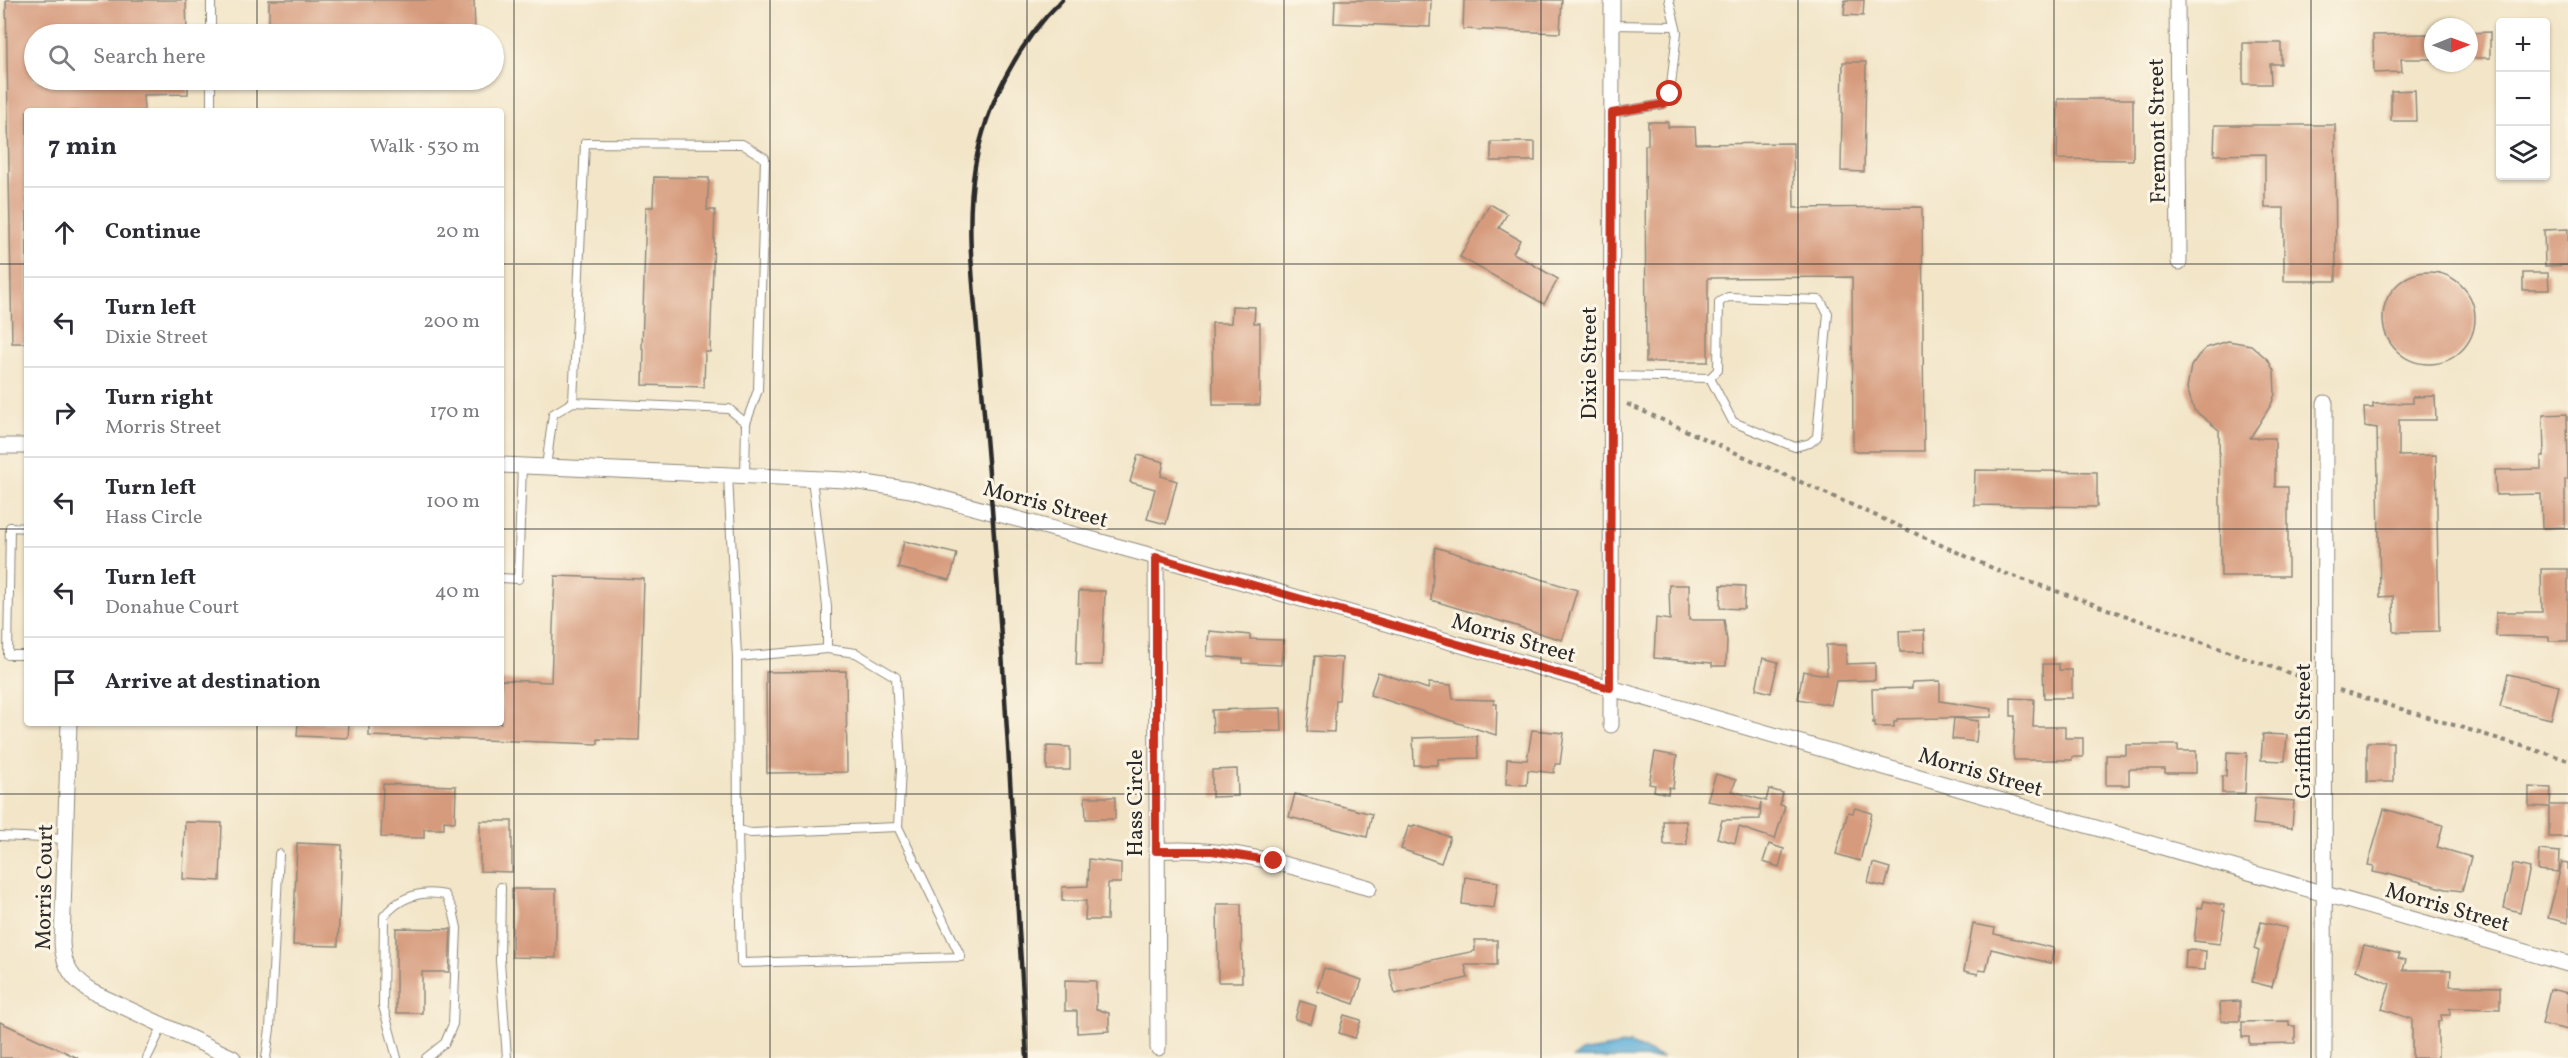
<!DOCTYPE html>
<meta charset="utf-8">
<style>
:root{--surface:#fff;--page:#f2f2f3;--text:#2b2b33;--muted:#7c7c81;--line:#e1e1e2}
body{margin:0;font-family:Vollkorn,serif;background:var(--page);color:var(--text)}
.controls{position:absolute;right:18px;top:18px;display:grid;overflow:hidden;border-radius:6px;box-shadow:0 2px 4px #0004}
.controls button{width:54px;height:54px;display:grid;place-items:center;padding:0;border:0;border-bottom:2px solid var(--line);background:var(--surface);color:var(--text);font:30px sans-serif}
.compass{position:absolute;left:2424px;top:18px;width:54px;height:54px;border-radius:50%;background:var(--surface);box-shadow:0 2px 4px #0004;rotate:89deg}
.stop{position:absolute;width:18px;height:18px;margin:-14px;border:4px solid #c8321e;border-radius:50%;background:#fff}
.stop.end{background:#c8321e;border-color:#fff;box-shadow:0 2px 6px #0008}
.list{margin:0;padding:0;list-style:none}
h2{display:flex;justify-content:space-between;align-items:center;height:78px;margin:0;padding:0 24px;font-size:26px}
h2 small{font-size:20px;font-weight:400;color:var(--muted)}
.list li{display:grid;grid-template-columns:39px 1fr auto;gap:18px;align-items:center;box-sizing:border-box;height:90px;padding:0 24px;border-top:2px solid var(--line)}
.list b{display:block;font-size:22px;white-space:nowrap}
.list p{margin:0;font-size:20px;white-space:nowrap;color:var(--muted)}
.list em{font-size:20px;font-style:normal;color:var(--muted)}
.icon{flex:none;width:33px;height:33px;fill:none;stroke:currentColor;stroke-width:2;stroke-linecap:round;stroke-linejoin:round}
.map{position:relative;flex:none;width:2568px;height:1058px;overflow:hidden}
.search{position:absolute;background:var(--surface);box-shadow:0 2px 4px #0004;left:24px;top:24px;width:480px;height:66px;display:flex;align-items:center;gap:15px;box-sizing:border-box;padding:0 21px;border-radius:33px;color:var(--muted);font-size:22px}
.panel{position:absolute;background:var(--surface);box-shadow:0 2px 4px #0004;left:24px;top:108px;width:480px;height:618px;border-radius:6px}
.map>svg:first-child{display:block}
.water{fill:#5eafd9;stroke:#446d82;stroke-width:1.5}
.building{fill:#d69a7c}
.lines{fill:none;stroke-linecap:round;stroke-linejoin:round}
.lane-casing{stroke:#8e887a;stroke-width:10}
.street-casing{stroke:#8e887a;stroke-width:17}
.path{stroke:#8e887a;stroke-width:4;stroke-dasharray:4.5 4.5;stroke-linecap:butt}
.lane{stroke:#fff;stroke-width:8}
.street{stroke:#fff;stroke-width:15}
.rail{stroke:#2b2b2b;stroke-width:4.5}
.route{stroke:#c8321e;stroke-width:8}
.grid{fill:none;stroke:#2b2b2b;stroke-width:1.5;stroke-opacity:0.55}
.labels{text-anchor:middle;stroke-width:6;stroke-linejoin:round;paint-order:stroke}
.street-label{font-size:22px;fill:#2b2b2b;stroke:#fcf5e5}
</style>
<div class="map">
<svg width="2568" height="1058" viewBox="0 0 2568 1058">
<rect width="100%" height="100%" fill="#fcf5e5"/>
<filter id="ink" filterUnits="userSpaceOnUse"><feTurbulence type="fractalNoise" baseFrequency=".0167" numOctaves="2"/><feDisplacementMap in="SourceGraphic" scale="12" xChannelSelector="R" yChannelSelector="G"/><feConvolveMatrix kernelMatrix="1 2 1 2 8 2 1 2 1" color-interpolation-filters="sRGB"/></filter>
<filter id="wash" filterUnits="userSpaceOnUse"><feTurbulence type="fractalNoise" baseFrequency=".008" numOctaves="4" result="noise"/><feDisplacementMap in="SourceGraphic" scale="24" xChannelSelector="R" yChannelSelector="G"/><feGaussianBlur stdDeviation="1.35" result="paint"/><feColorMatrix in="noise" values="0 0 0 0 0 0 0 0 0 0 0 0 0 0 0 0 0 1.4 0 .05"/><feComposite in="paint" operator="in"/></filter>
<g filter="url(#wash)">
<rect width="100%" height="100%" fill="#f2e5c8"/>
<path class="water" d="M 1630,1044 L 1663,1058 L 1573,1058 L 1581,1052 Z"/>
<g id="blocks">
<g class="building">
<path d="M 6,0 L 186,0 L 187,34 L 34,34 L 34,80 L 188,80 L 188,94 L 143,95 L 144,111 L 27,111 L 27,343 L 12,343 Z"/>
<path d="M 269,0 L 474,0 L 475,34 L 269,34 Z"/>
<path d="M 1335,0 L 1431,0 L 1430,27 L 1334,23 Z"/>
<path d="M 1464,0 L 1562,0 L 1560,33 L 1463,29 Z"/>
<path d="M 1845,0 L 1864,0 L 1863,16 L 1844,15 Z"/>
<path d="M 2490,32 L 2490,58 L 2469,58 L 2469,33 Z"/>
<path d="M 2433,34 L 2433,59 L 2401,59 L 2402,72 L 2374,73 L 2373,35 Z"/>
<path d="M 2243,43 L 2281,43 L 2281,64 L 2270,64 L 2271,84 L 2243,84 Z"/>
<path d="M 1843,62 L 1866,62 L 1864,172 L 1841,171 Z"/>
<path d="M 2415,90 L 2416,121 L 2391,121 L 2391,91 Z"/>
<path d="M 2058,99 L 2133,99 L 2133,160 L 2057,159 Z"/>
<path d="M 1648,122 L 1668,122 L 1668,127 L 1695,127 L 1696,144 L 1793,143 L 1794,208 L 1922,207 L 1924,451 L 1853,451 L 1852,277 L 1708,278 L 1708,362 L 1646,362 L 1645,145 L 1648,145 Z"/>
<path d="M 2215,125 L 2335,125 L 2336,281 L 2284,281 L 2284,208 L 2265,208 L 2265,154 L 2214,155 Z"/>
<rect x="1491" y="142" width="44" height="19"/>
<path d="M 654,177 L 709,178 L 707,210 L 715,210 L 710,352 L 705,352 L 704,387 L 643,385 L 644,349 L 642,349 L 646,207 L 653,207 Z"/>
<path d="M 1490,204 L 1507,214 L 1499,228 L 1520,240 L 1513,253 L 1558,279 L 1544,304 L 1460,257 Z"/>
<path d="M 2568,229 L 2568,265 L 2545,266 L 2544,230 Z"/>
<circle cx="2429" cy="318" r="46"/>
<path d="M 2523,273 L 2548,273 L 2549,290 L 2523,290 Z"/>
<path d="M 1232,306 L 1255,307 L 1254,323 L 1260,323 L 1260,405 L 1213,405 L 1212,323 L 1231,323 Z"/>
<path d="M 2228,341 L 2251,345 L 2268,360 L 2274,371 L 2275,394 L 2271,405 L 2250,438 L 2275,438 L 2275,487 L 2288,487 L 2288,576 L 2221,576 L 2219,430 L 2194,410 L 2187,388 L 2191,366 L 2198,356 L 2206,348 Z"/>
<path d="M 2435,396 L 2436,420 L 2399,420 L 2399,456 L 2436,455 L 2439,631 L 2394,632 L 2393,596 L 2380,597 L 2377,428 L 2365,426 L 2364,408 L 2373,408 L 2373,404 L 2413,403 L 2413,397 Z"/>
<path d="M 2567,414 L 2568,479 L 2565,480 L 2565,527 L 2542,528 L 2541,494 L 2496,495 L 2495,470 L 2541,469 L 2541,456 L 2544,456 L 2543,415 Z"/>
<path d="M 1138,455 L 1164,462 L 1161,476 L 1177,481 L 1166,524 L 1147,519 L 1155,489 L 1130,482 Z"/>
<path d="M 1975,470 L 2097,472 L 2097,507 L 1974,505 Z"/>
<path d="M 904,541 L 957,554 L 950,580 L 898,568 Z"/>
<path d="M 1435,547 L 1577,590 L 1562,640 L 1431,600 Z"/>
<path d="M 2541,569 L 2568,569 L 2568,641 L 2549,641 L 2549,637 L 2496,636 L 2496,612 L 2542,612 Z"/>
<path d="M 555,576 L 644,579 L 639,740 L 598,739 L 598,744 L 369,736 L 369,723 L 501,723 L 501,680 L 551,682 Z"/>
<path d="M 1669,585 L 1689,585 L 1689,620 L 1724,620 L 1727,641 L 1726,666 L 1712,666 L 1712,663 L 1654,658 L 1656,618 L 1670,620 Z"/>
<path d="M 1721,585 L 1745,586 L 1744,609 L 1720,608 Z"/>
<path d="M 1079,591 L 1105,591 L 1102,665 L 1076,665 Z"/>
<path d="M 1924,630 L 1925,652 L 1900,652 L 1899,631 Z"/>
<path d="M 1209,631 L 1250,635 L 1250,639 L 1283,640 L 1281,665 L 1243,663 L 1243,659 L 1207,656 Z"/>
<path d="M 1826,645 L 1846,645 L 1846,664 L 1875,663 L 1875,680 L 1836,681 L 1831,705 L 1798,699 L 1803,671 L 1827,675 Z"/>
<path d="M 1315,656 L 1342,658 L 1339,700 L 1336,700 L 1334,732 L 1307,731 Z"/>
<path d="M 1763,658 L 1778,662 L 1771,693 L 1756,689 Z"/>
<path d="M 2043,664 L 2059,664 L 2059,670 L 2072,670 L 2072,698 L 2044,698 Z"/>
<path d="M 846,671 L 847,772 L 767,773 L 766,672 Z"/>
<path d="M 1378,672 L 1428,689 L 1429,683 L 1451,685 L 1453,699 L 1494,700 L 1494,704 L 1497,704 L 1496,735 L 1370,695 Z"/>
<path d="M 2508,674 L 2559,686 L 2551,719 L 2500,707 Z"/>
<path d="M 1940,681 L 1940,701 L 1992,709 L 1991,717 L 1897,719 L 1897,722 L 1894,722 L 1894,727 L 1875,727 L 1875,722 L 1873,723 L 1872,689 L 1912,688 L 1912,682 Z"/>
<path d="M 2011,698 L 2034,699 L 2033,727 L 2065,727 L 2065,738 L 2083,738 L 2083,757 L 2072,757 L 2072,760 L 2014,760 L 2013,753 L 2015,716 L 2011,716 Z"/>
<path d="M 1281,708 L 1282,731 L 1213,732 L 1212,710 Z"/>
<path d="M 1954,718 L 1978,721 L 1976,742 L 1952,739 Z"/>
<path d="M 298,723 L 349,723 L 348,738 L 297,736 Z"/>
<path d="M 1532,730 L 1564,733 L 1560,764 L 1555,764 L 1554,773 L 1528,770 L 1527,785 L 1506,784 L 1507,759 L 1527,760 Z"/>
<path d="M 2263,734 L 2287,735 L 2285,761 L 2261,760 Z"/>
<path d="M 1477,736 L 1478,758 L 1438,759 L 1438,765 L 1414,765 L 1413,738 Z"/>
<rect x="2367" y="742" width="26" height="40"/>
<path d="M 2126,745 L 2178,745 L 2178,751 L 2196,751 L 2196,773 L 2165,773 L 2165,769 L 2129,769 L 2129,785 L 2106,785 L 2106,755 L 2126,755 Z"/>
<path d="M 1047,746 L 1070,747 L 1070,770 L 1047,770 Z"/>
<path d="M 1655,752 L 1677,756 L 1673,788 L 1669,787 L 1668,794 L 1654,791 L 1655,785 L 1649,784 Z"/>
<path d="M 2227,752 L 2247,753 L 2245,793 L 2222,793 L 2222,776 L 2226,776 Z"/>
<path d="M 1237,769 L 1238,796 L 1212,797 L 1212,770 Z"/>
<path d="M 1716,774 L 1736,780 L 1732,791 L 1766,801 L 1769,789 L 1783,793 L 1780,805 L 1785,806 L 1775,839 L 1739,827 L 1735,843 L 1717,838 L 1722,820 L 1760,819 L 1761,802 L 1759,810 L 1707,801 Z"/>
<path d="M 383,784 L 456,786 L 455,822 L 444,821 L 444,829 L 424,829 L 424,838 L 381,837 Z"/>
<path d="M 2529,787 L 2551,788 L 2550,805 L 2568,805 L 2568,837 L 2549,837 L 2549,807 L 2529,806 Z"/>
<path d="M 1295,794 L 1372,814 L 1367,837 L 1289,817 Z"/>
<path d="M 1085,797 L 1115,797 L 1115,819 L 1086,819 Z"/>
<path d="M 2255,798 L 2294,801 L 2292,828 L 2253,824 Z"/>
<path d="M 1855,808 L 1872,813 L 1860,861 L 1836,854 L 1848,812 L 1853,813 Z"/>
<path d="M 2384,809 L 2443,825 L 2437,847 L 2471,857 L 2462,891 L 2446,889 L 2388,873 L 2388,875 L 2373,872 L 2374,866 L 2368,865 Z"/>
<path d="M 480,821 L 512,821 L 512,872 L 480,871 Z"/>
<path d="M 1663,821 L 1686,821 L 1687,845 L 1664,845 Z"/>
<path d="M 185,822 L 222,823 L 220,881 L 183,879 Z"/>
<path d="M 1409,825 L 1413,827 L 1414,825 L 1450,837 L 1441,863 L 1401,849 Z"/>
<path d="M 297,843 L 342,845 L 338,946 L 293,945 Z"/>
<path d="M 1769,844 L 1784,849 L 1779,867 L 1763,862 Z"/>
<path d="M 2539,850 L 2560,852 L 2559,872 L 2538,870 Z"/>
<path d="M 1089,859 L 1121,863 L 1121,883 L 1108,883 L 1107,920 L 1085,920 L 1086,901 L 1062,901 L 1062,887 L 1088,886 Z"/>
<path d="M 2562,862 L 2568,863 L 2568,923 L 2548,918 Z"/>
<path d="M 1873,863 L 1890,868 L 1885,887 L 1868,883 Z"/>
<path d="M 2513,864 L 2530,868 L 2520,912 L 2504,908 Z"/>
<path d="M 1465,877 L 1498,882 L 1494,908 L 1462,904 Z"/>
<path d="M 512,889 L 556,889 L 556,958 L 512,957 Z"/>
<path d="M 2204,901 L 2224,905 L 2223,911 L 2225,911 L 2220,944 L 2194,941 L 2198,907 L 2202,908 Z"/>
<path d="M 1217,904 L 1241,904 L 1242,982 L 1218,982 Z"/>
<path d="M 2261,922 L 2287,928 L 2272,987 L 2252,982 L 2259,951 L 2254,949 Z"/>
<path d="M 1973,924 L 1995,928 L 1994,934 L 2054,948 L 2051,963 L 1991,949 L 1986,971 L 1979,970 L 1978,974 L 1964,971 Z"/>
<path d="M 396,928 L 451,929 L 449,972 L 422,972 L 422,1013 L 396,1013 Z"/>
<path d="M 1475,940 L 1497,940 L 1497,965 L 1465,965 L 1468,978 L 1395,994 L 1389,969 L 1475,951 Z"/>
<path d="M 2364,945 L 2400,954 L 2398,958 L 2406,960 L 2403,970 L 2451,970 L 2450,986 L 2500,987 L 2500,1009 L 2450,1008 L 2450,1015 L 2441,1015 L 2442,1021 L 2438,1021 L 2438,1058 L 2412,1058 L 2412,1019 L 2382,1009 L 2390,984 L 2356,970 Z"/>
<path d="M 2186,950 L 2206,951 L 2205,970 L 2185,969 Z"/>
<path d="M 1324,968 L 1362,980 L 1354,1004 L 1317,991 Z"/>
<path d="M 1065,980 L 1096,981 L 1096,1009 L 1109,1013 L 1109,1031 L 1077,1033 L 1077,1011 L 1065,1011 Z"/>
<path d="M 2550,989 L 2568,993 L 2568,1030 L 2542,1024 Z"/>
<path d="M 1300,1001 L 1316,1006 L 1311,1024 L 1295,1019 Z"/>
<path d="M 2240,1001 L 2240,1021 L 2221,1021 L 2220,1002 Z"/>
<path d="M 1344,1015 L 1361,1020 L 1355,1038 L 1339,1033 Z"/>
<path d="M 2289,1021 L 2289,1026 L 2295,1026 L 2295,1043 L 2249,1044 L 2249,1037 L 2242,1037 L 2242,1022 Z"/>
<path d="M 0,1022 L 78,1058 L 0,1058 Z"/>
</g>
</g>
</g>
<g filter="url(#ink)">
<use href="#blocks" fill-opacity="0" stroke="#8e887a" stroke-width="1.5"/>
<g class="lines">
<defs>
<g id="lane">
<path d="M 1612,25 L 1675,26"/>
<path d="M 211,34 L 211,0"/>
<path d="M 211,111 L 211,80"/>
<path d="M 1612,113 L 1664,104 L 1670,94 L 1677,32 L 1669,0"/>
<path d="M 1611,376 L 1710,378 L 1718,370 L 1719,302 L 1728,297 L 1820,300 L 1828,313 L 1817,437 L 1810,443 L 1795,447 L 1733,422 L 1710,378"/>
<path d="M 573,402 L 585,143 L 742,144 L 765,158 L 758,390 L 746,423"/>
<path d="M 546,467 L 553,414 L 573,402 L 729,409 L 746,423 L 745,475"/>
<path d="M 728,475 L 737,657 L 827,649 L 827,607 L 812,478"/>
<path d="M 27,528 L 10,527 L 8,655 L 27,655"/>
<path d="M 501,578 L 518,579 L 522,466"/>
<path d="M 737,657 L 738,830 L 751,833 L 898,827 L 901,768 L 896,677 L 856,653 L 827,649"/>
<path d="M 738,830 L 741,963 L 961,957 L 898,827"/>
<path d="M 0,836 L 66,839"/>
<path d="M 501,887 L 500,961 L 507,1058"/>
<path d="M 147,1058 L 163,1025"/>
<path d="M 266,1058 L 270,1029 L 279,854"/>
<path d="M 397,1058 L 383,1006 L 384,916 C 400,897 421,890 445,895 L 453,910 L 457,928 L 453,1024 L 445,1043 L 426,1058"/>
</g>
<g id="street">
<path d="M 2177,0 L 2179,262"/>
<path d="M 0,446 L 27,446"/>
<path d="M 501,465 L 846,480 L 911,490 L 1156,557 L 2568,964"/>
<path d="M 1156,557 L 1158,1048"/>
<path d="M 69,723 L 62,943 C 63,966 73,981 92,992 L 233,1058"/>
<path d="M 1611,725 L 1612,0"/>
<path d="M 1156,851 C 1231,845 1299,868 1369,888"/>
<path d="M 2324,1058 L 2325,403"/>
</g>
</defs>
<use href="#lane" class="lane-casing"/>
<use href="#street" class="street-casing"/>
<g class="path">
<path d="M 1627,404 L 1999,571 L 2309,680"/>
<path d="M 2339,690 L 2568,760"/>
</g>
<use href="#lane" class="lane"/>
<use href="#street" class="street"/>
<path class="rail" d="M 1027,1058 C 1015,875 1006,691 992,509 C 987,449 982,389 977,329 C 972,275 966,220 975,166 C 986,104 1017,44 1062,0"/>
</g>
</g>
<g class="lines" filter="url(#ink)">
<path class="route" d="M 1274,861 L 1212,851 L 1156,851 L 1156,557 L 1610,688 L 1612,113 L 1664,104 L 1670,94"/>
</g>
<path class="grid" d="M 257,0 L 257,34M 514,0 L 514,1058M 770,0 L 770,1058M 1027,0 L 1027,1058M 1284,0 L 1284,1058M 1541,0 L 1541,1058M 1798,0 L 1798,1058M 2054,0 L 2054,1058M 2311,0 L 2311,1058M 257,80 L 257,111M 0,264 L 27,264M 501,264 L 2568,264M 0,529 L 27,529M 501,529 L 2568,529M 257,723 L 257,1058M 0,794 L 2568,794"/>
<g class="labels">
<g class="street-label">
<text transform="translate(2156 131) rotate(-91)" y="8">Fremont Street</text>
<text transform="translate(1588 363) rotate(-90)" y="8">Dixie Street</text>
<text transform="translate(1046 503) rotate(15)" y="8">Morris Street</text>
<text transform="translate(1514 637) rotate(16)" y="8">Morris Street</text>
<text transform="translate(2302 731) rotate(-90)" y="8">Griffith Street</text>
<text transform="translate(1981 771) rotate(16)" y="8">Morris Street</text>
<text transform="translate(1134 803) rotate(-90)" y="8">Hass Circle</text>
<text transform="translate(43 887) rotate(-89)" y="8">Morris Court</text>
<text transform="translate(2448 906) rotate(16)" y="8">Morris Street</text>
</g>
</g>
</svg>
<div class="controls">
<button>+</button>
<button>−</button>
<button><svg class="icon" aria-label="layers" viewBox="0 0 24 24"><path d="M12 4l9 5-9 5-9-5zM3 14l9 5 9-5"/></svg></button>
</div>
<svg class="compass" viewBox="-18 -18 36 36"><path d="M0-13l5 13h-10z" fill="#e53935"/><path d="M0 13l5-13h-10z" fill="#7c7c81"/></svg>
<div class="stop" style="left:1670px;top:94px"></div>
<div class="stop end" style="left:1274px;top:861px"></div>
<div class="search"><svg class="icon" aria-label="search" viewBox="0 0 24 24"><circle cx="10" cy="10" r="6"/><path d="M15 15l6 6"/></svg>Search here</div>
<section class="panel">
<h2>7 min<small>Walk · 530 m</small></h2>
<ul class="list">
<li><svg class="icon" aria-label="ahead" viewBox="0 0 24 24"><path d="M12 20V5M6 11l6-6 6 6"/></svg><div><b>Continue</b></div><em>20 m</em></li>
<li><svg class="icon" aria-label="left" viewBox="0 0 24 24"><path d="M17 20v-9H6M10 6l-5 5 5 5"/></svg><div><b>Turn left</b><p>Dixie Street</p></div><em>200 m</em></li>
<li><svg class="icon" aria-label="right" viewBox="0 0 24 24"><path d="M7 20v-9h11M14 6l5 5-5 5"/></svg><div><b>Turn right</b><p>Morris Street</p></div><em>170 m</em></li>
<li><svg class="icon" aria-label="left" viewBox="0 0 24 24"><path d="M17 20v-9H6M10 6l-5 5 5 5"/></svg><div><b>Turn left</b><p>Hass Circle</p></div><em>100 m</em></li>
<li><svg class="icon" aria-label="left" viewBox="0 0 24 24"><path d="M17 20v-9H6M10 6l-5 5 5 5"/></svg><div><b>Turn left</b><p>Donahue Court</p></div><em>40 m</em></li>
<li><svg class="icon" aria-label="arrive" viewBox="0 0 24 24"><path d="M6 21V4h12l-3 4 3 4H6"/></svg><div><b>Arrive at destination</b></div></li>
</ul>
</section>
</div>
